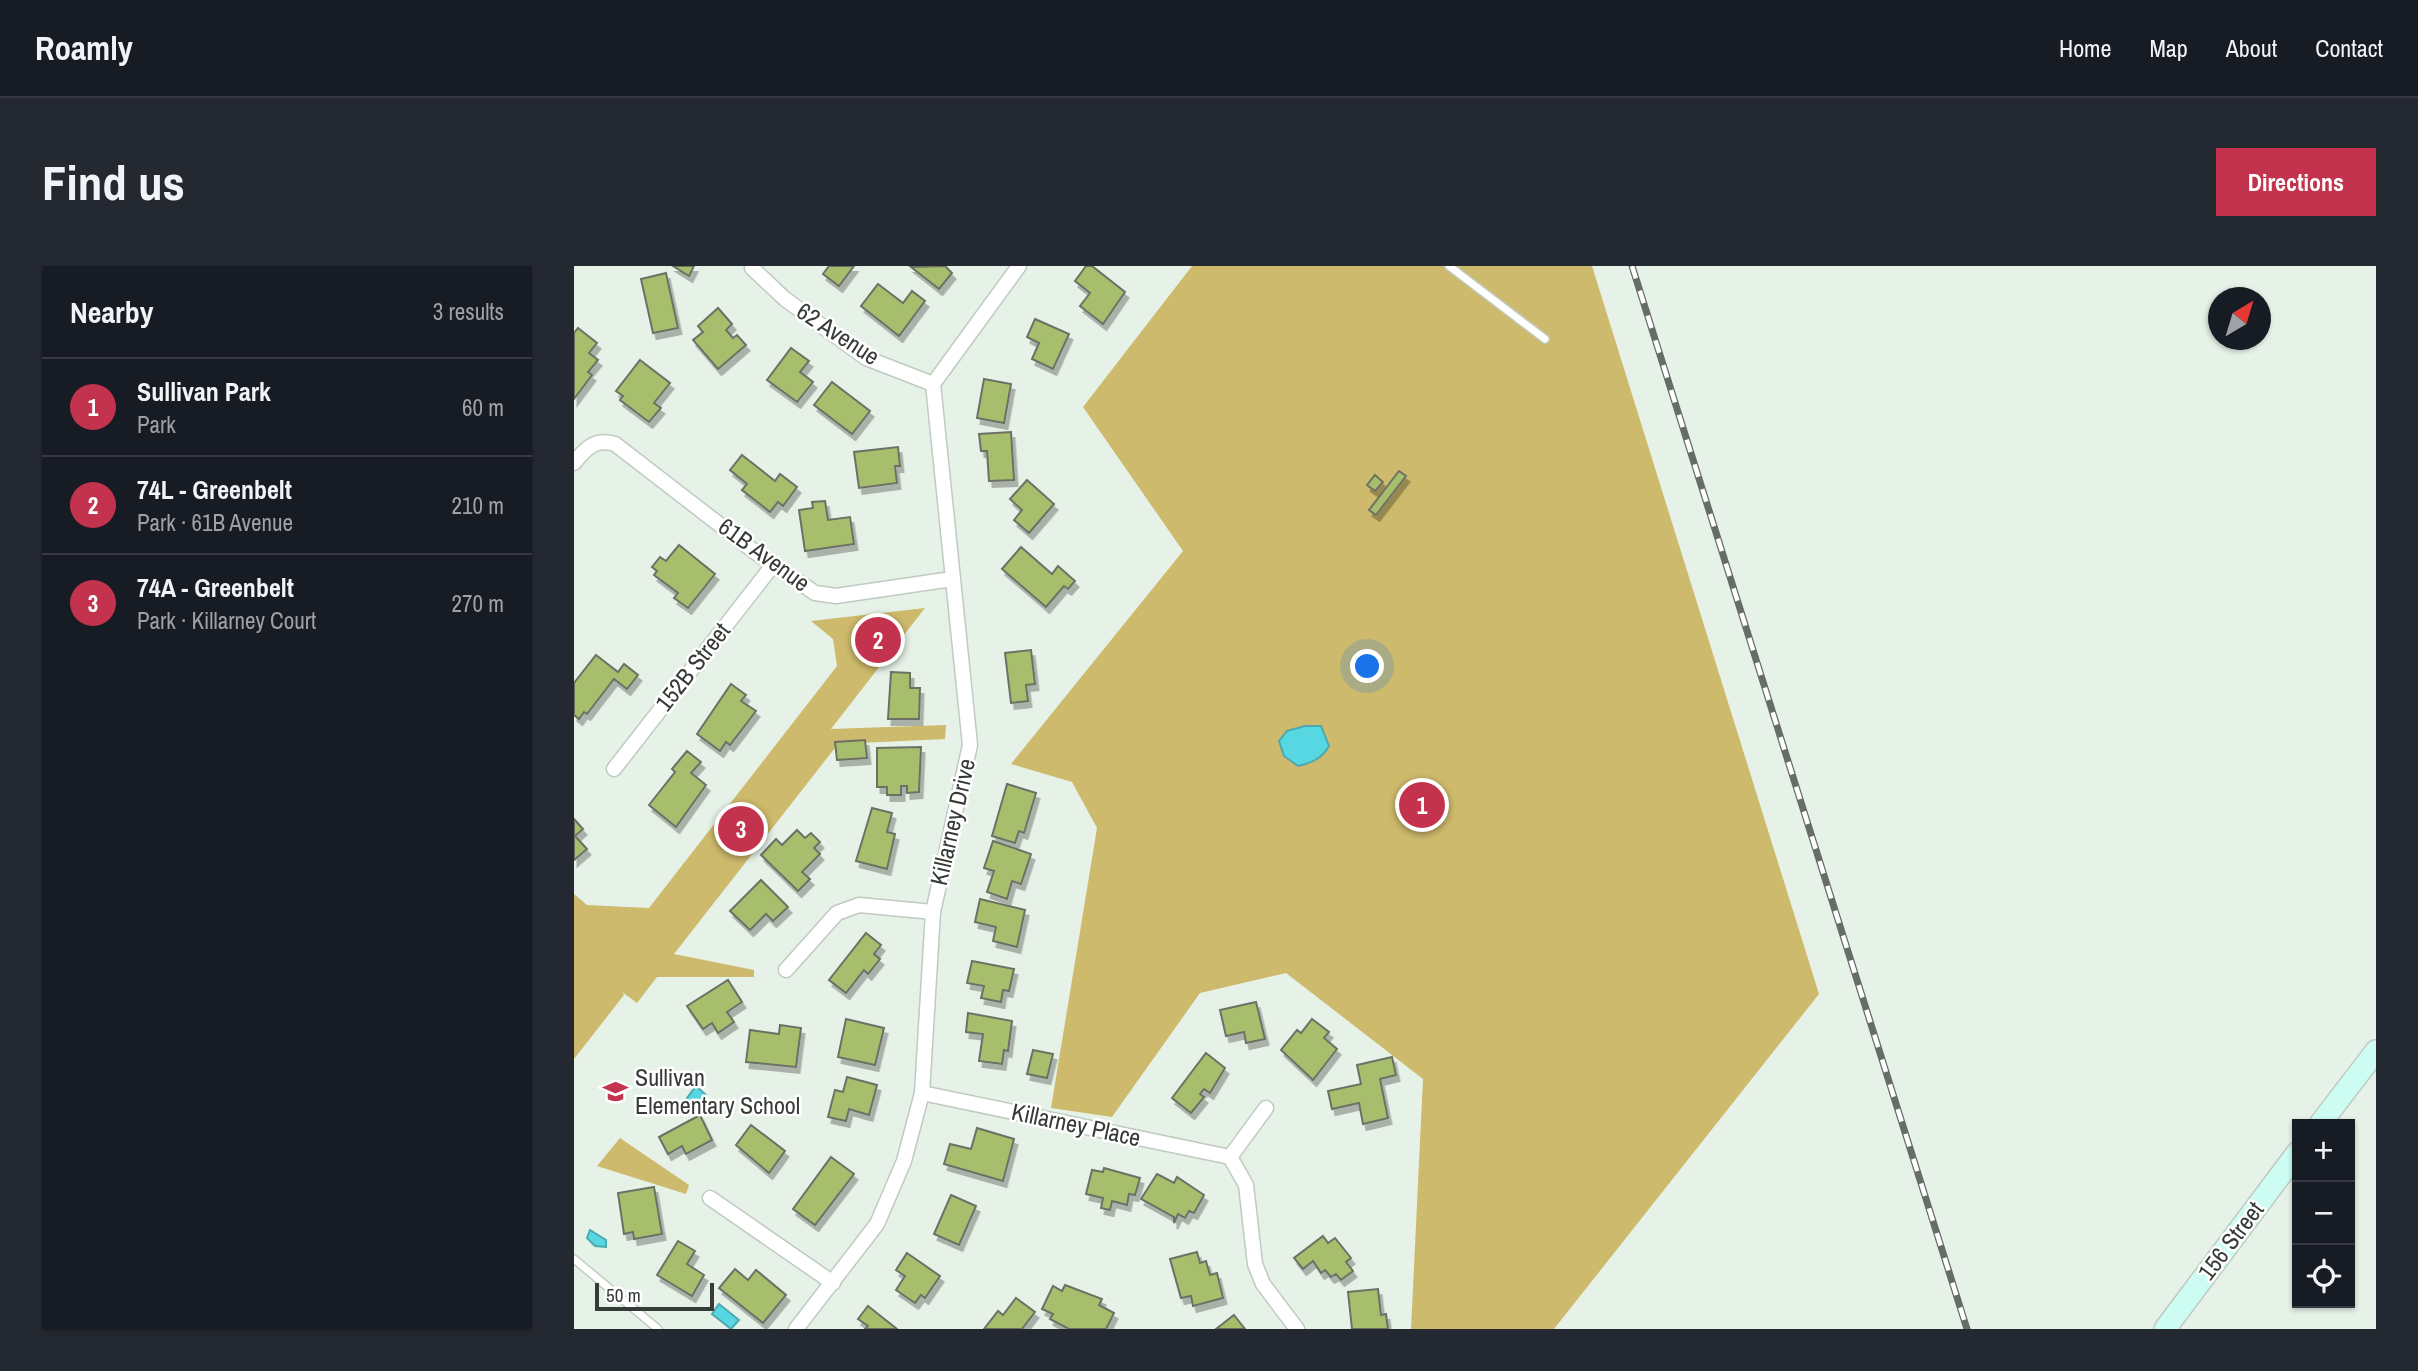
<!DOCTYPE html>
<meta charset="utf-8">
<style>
:root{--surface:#171b24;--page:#242831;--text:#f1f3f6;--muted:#9ea1a6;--line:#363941;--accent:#c4334d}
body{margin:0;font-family:"Archivo Narrow",sans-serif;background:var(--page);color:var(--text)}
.controls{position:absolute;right:21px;bottom:21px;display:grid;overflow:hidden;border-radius:0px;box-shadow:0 2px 5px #0004}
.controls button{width:63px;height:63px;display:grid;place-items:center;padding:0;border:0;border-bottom:2px solid var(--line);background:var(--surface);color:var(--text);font:35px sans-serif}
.compass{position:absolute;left:1634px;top:21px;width:63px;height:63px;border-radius:50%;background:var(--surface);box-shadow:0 2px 5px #0004;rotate:38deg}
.scale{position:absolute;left:21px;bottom:18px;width:119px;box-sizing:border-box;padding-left:7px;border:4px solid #363b37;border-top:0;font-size:19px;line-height:24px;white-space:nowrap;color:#363b37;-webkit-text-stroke:5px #fff;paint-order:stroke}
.you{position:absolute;left:794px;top:401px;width:24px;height:24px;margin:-18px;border:5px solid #fff;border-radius:50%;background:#1a73e8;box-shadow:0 0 0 10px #1a73e833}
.badge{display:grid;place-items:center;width:46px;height:46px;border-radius:50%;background:var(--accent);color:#fff;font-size:23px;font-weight:700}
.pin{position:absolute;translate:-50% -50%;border:4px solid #fff;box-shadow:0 2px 7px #0006}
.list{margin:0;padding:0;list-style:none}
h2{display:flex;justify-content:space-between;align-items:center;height:91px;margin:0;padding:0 28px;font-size:30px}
h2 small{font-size:23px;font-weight:400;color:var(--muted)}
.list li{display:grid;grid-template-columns:46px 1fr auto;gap:21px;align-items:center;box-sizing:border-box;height:98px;padding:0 28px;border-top:2px solid var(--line)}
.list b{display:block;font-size:26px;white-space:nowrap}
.list p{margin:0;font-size:23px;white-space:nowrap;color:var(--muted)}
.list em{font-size:23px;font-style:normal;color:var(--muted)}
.icon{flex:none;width:38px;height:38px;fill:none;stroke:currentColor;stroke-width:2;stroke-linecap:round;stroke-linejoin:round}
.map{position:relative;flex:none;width:1802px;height:1063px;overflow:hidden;border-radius:0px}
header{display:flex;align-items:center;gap:42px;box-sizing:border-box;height:98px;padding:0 35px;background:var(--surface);border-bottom:2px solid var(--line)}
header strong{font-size:33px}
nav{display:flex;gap:38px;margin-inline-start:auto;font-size:24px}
.intro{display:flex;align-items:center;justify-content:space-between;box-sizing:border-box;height:168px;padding:0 42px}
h1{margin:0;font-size:49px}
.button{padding:18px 32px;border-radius:0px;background:var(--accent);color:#fff;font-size:24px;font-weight:700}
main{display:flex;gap:42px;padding:0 42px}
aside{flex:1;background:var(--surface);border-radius:0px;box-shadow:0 2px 5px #0004}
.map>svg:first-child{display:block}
.green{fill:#ceba6c}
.water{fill:#57d7e2;stroke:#4da8af;stroke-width:2}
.building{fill:#a7bf6c;stroke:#6d7165;stroke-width:2;filter:url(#shadow)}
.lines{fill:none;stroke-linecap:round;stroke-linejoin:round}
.lane-casing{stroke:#bfcbc0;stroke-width:10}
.street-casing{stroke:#bfcbc0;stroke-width:17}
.secondary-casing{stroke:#bfcbc0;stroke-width:24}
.lane{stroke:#fff;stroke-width:7}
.street{stroke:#fff;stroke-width:14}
.secondary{stroke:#ccfcf2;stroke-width:21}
.rail-casing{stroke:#666d67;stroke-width:7}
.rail{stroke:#fff;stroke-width:4.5;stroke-dasharray:13;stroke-linecap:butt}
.labels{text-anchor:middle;stroke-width:5;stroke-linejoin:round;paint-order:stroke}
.street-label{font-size:24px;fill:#363b37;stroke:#fff}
.poi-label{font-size:24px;fill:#363b37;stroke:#fff;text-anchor:start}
</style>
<header>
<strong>Roamly</strong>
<nav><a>Home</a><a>Map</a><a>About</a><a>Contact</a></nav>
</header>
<div class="intro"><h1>Find us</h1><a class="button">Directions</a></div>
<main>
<aside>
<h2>Nearby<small>3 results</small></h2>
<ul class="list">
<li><span class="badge">1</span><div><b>Sullivan Park</b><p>Park</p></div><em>60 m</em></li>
<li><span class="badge">2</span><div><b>74L - Greenbelt</b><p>Park · 61B Avenue</p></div><em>210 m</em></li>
<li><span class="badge">3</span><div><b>74A - Greenbelt</b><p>Park · Killarney Court</p></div><em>270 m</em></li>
</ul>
</aside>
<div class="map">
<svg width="1802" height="1063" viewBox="0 0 1802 1063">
<defs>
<filter id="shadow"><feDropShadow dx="3.5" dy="6" stdDeviation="0" flood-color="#0004"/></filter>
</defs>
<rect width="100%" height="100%" fill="#e6f2e7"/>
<g class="green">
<path d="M 618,0 L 1018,0 L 1245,728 L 980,1063 L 837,1063 L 849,813 L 712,707 L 626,727 L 538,851 L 477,842 L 523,562 L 498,516 L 437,498 L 609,285 L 509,141 Z"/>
<path d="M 351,342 L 257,463 L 372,459 L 371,473 L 264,478 L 100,688 L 180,704 L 180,711 L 83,711 L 63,737 L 48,726 L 50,729 L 0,793 L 0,628 L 13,639 L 75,642 L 263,400 L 259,373 L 237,355 Z"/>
<path d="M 46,872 L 115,919 L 112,928 L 23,900 Z"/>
</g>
<g class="water">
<path d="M 731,460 L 747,460 L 755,480 C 748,493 737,497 724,500 L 710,490 L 705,475 L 713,465 Z"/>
<path d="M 122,820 L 132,829 L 115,848 L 107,840 Z"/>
<path d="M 16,964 L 32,974 L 32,981 L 21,980 L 13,972 Z"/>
<path d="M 145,1038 L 165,1054 L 157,1063 L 138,1048 Z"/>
</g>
<g class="building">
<path d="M 99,0 L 120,0 L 115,10 Z"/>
<path d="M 255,0 L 280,0 L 265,20 L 249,8 Z"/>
<path d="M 371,0 L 378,7 L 365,23 L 337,1 Z"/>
<path d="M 512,0 L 518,0 L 551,26 L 529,58 L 506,40 L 516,27 L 501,15 Z"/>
<path d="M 92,7 L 104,62 L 79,67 L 67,13 Z"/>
<path d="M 304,18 L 329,37 L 338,25 L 351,35 L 325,70 L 287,40 Z"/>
<path d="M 144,42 L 158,58 L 152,64 L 159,72 L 163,69 L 172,79 L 144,103 L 119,74 L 129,66 L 124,60 Z"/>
<path d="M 461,53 L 495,68 L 479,103 L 458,93 L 465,77 L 453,71 Z"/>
<path d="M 4,62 L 23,77 L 15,87 L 24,94 L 14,106 L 18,109 L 0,133 L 0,67 Z"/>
<path d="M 217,82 L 235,95 L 226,106 L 239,116 L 223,136 L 193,114 Z"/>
<path d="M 66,94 L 96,117 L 80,137 L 87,142 L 75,156 L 46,134 L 49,130 L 42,125 Z"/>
<path d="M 410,113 L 437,118 L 430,157 L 403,152 Z"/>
<path d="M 258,116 L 296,145 L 278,168 L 240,139 Z"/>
<path d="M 437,166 L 440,214 L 415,215 L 413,185 L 407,185 L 405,168 Z"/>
<path d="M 324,181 L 326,200 L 321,200 L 323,217 L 285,222 L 280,186 Z"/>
<path d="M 168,189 L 201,215 L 206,208 L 223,221 L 209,240 L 204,236 L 196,246 L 168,224 L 173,218 L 156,204 Z"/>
<path d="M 825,205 L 832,210 L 802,249 L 795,244 Z"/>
<path d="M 801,209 L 809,216 L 801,225 L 793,219 Z"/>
<path d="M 453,214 L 480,238 L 455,267 L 440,254 L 448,244 L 436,233 Z"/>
<path d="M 251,235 L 254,254 L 276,251 L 280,278 L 231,285 L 225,244 L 239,242 L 238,236 Z"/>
<path d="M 105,279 L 141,308 L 114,342 L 100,332 L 104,327 L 80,309 L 83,305 L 78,301 L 86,291 L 92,295 Z"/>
<path d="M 447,281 L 478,308 L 484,300 L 501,315 L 494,323 L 490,320 L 472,341 L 428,303 Z"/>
<path d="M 457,384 L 461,418 L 452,419 L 454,435 L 437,437 L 431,387 Z"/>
<path d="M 22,389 L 44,406 L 50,398 L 64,409 L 53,423 L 40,413 L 13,448 L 10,446 L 5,453 L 0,449 L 0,417 Z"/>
<path d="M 317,406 L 336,407 L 336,422 L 346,422 L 345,453 L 314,453 Z"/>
<path d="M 157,418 L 172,429 L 167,435 L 182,445 L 156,479 L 152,476 L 146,485 L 123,468 Z"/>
<path d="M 291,474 L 293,492 L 263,494 L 261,476 Z"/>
<path d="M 347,481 L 345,526 L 333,527 L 333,520 L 327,520 L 327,529 L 313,529 L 313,521 L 303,521 L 303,482 Z"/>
<path d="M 113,485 L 127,496 L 117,507 L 132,519 L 102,561 L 75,539 L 101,506 L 98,503 Z"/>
<path d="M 433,518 L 462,527 L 450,567 L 445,565 L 441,577 L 418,570 Z"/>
<path d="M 298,542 L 318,547 L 313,566 L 321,568 L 313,603 L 282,595 Z"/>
<path d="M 0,553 L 9,563 L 1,570 L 13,583 L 0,594 Z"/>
<path d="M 223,564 L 231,572 L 237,567 L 246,576 L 240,582 L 246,588 L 228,606 L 236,613 L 224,625 L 187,589 L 202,573 L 208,579 Z"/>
<path d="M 419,575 L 457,588 L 447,618 L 438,615 L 433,633 L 413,626 L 420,605 L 410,602 Z"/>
<path d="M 187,614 L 214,641 L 199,655 L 192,648 L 176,664 L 156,645 Z"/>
<path d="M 406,633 L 451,644 L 443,681 L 419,675 L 422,661 L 401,656 Z"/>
<path d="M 292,667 L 307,679 L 300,688 L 306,693 L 294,708 L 290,704 L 272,727 L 255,714 Z"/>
<path d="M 398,695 L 440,703 L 435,725 L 429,724 L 427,736 L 407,732 L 410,720 L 393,717 Z"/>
<path d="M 154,714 L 168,736 L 153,746 L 160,756 L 144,767 L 138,757 L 129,763 L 113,740 Z"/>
<path d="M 682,736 L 691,773 L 672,777 L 670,766 L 652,770 L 646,744 Z"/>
<path d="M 394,747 L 438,755 L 434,785 L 430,784 L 428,798 L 405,795 L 409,768 L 392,766 Z"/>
<path d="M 272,753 L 310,762 L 301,799 L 264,791 Z"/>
<path d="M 738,753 L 755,766 L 750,772 L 763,783 L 739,814 L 707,784 L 723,764 L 727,767 Z"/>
<path d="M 206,759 L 227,762 L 222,801 L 172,796 L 176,764 L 205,768 Z"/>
<path d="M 459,784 L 479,788 L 473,812 L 453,808 Z"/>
<path d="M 632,787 L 651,802 L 636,827 L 630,823 L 626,828 L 630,831 L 617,847 L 598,832 Z"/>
<path d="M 818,791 L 822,809 L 806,813 L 814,852 L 789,858 L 785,837 L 758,843 L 754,825 L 787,818 L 783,799 Z"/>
<path d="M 273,811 L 303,819 L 295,849 L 275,843 L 272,855 L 254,851 L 261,824 L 269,826 Z"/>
<path d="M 126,849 L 138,874 L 112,888 L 108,880 L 94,888 L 85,871 Z"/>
<path d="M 177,859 L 211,885 L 195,907 L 162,879 Z"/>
<path d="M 403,862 L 440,873 L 429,915 L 370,898 L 376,878 L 397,883 Z"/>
<path d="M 257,891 L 280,908 L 241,959 L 219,943 Z"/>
<path d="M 530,902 L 566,912 L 561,929 L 555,928 L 553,939 L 538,935 L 536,944 L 527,942 L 529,932 L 512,928 L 518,904 L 529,906 Z"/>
<path d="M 583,908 L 600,917 L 603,911 L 630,929 L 620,947 L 615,945 L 611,952 L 604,948 L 600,957 L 600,951 L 567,933 Z"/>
<path d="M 80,921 L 88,968 L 60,973 L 59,966 L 50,968 L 44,927 Z"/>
<path d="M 377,929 L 402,940 L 385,979 L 360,968 Z"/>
<path d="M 749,970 L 754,977 L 761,972 L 777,992 L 772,996 L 779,1005 L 767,1014 L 762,1008 L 757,1011 L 751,1004 L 747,1007 L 739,995 L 729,1003 L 720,992 Z"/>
<path d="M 104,975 L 121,985 L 113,998 L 130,1009 L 118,1030 L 83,1009 Z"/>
<path d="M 623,986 L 626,997 L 632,995 L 636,1009 L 643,1007 L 649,1032 L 619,1040 L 617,1030 L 607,1032 L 596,993 Z"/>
<path d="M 333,987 L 366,1010 L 351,1032 L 347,1029 L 341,1037 L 322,1024 L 331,1010 L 322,1004 Z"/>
<path d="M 161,1003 L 174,1014 L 182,1004 L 212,1029 L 189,1057 L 145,1022 Z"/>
<path d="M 491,1019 L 528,1033 L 525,1039 L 540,1047 L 532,1063 L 495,1063 L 476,1053 L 479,1048 L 468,1043 L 479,1020 L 488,1025 Z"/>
<path d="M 804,1023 L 807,1049 L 812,1048 L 814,1063 L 778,1063 L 774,1026 Z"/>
<path d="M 442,1032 L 461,1046 L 448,1063 L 410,1063 L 424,1045 L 429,1049 Z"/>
<path d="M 294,1040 L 323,1063 L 291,1063 L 294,1060 L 284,1053 Z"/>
<path d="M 660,1049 L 671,1063 L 642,1063 Z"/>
</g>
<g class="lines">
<defs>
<g id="lane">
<path d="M 875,0 L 971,73"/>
<path d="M 0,993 L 84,1063"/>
</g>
<g id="street">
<path d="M 178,2 L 211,33 L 292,92 L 359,118"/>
<path d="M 0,197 C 12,182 21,172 41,178 L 181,286 L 241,327 L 262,330 L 378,313"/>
<path d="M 40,503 L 199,299"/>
<path d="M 212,704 L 263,647 L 285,639 L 359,646"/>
<path d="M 348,827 L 656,891 L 672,919 L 681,998 L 689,1018 L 723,1063"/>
<path d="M 656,891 L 692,842"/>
<path d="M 136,932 L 259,1017"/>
<path d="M 222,1063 L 303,958 L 330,895 L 348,827 L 359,646 L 396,479 L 359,118 L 445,0"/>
</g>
<g id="secondary">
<path d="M 1746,858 L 1802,785"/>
<path d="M 1591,1063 L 1723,887"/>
</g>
</defs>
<use href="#lane" class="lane-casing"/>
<use href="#street" class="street-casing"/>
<use href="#secondary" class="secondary-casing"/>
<use href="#lane" class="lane"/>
<use href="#street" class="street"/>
<use href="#secondary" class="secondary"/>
<defs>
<path id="rail" d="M 1058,0 L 1393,1063"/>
</defs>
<use href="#rail" class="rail-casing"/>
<use href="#rail" class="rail"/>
</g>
<defs>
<symbol id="school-bare" viewBox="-9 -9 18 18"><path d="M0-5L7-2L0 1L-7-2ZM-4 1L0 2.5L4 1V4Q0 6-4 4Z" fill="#c4334d" stroke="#fff" stroke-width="2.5" paint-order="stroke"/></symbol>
</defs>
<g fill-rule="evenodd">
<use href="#school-bare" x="24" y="808" width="35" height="35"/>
</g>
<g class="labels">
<g class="street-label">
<text transform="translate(264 68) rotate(33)" y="8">62 Avenue</text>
<text transform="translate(190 289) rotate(36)" y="8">61B Avenue</text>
<text transform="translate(119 401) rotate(-52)" y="8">152B Street</text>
<text transform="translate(379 556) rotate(-77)" y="8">Killarney Drive</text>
<text transform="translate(502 859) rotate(12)" y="8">Killarney Place</text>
<text transform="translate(1657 975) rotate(-53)" y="8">156 Street</text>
</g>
<g class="poi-label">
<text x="61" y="820">Sullivan<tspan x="61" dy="28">Elementary School</tspan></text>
</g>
</g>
</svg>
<div class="controls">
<button>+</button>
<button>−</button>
<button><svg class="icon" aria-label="locate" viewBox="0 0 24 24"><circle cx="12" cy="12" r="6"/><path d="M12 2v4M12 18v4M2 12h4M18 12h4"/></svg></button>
</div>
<svg class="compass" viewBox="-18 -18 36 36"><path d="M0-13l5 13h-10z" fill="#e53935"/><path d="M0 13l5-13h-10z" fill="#9ea1a6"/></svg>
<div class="scale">50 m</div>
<div class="you"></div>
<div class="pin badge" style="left:848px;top:539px">1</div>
<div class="pin badge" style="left:304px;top:374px">2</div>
<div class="pin badge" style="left:167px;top:563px">3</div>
</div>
</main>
